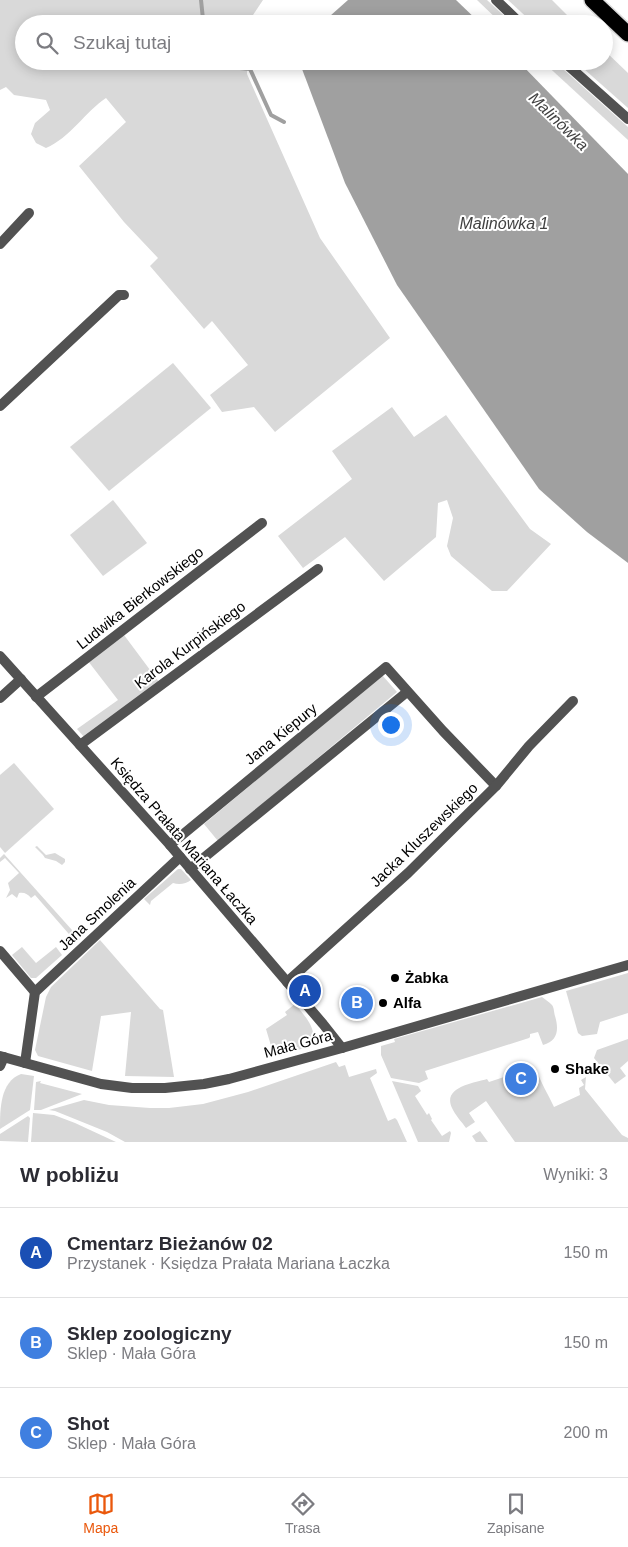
<!DOCTYPE html>
<html lang="pl">
<meta charset="utf-8">
<style>
:root{--surface:#fff;--page:#f7f7f7;--text:#2b2b33;--muted:#7c7c81;--line:#e1e1e2;--accent:#ea580c}
body{margin:0;font-family:Arial,sans-serif;background:var(--page);color:var(--text)}
.you{position:absolute;left:390px;top:724px;width:18px;height:18px;margin:-12px;border:4px solid #fff;border-radius:50%;background:#1a73e8;box-shadow:0 0 0 8px #1a73e833}
.badge{display:grid;place-items:center;width:32px;height:32px;border-radius:50%;background:var(--accent);color:#fff;font-size:16px;font-weight:700}
.pin{position:absolute;translate:-50% -50%;border:2px solid #fff;box-shadow:0 1px 5px #0006}
.list{margin:0;padding:0;list-style:none}
h2{display:flex;justify-content:space-between;align-items:center;height:65px;margin:0;padding:0 20px;font-size:21px}
h2 small{font-size:16px;font-weight:400;color:var(--muted)}
.list li{display:grid;grid-template-columns:32px 1fr auto;gap:15px;align-items:center;box-sizing:border-box;height:90px;padding:0 20px;border-top:1px solid var(--line)}
.list b{display:block;font-size:19px;white-space:nowrap}
.list p{margin:0;font-size:16px;white-space:nowrap;color:var(--muted)}
.list em{font-size:16px;font-style:normal;color:var(--muted)}
.icon{flex:none;width:28px;height:28px;fill:none;stroke:currentColor;stroke-width:2;stroke-linecap:round;stroke-linejoin:round}
.map{position:relative;flex:none;width:628px;height:1142px;overflow:hidden}
.search{position:absolute;background:var(--surface);box-shadow:0 2px 12px #0003;left:15px;right:15px;top:15px;height:55px;display:flex;align-items:center;gap:12px;box-sizing:border-box;padding:0 18px;border-radius:28px;color:var(--muted);font-size:19px}
.sheet{height:335px;background:var(--surface)}
nav{display:flex;justify-content:space-around;align-items:center;box-sizing:border-box;height:70px;border-top:1px solid var(--line);background:var(--surface);font-size:14px;color:var(--muted)}
nav a{display:grid;justify-items:center;gap:2px}
nav .on{color:var(--accent)}
.map>svg:first-child{display:block}
.green{fill:#d9d9d9}
.water{fill:#a0a0a0}
.lines{fill:none;stroke-linecap:round;stroke-linejoin:round}
.stream{stroke:#a0a0a0;stroke-width:4}
.motorway-casing{stroke:#dbdbdb;stroke-width:18}
.minor{stroke:#525252;stroke-width:10}
.tertiary{stroke:#525252;stroke-width:10}
.motorway{stroke:#000;stroke-width:15}
.poi-dot{fill:#000;stroke:#fff;stroke-width:2}
.labels{text-anchor:middle;stroke-width:4;stroke-linejoin:round;paint-order:stroke}
.street-label{font-size:15px;fill:#000;stroke:#fff}
.poi-label{font-size:15px;font-weight:bold;fill:#000;stroke:#fff;text-anchor:start}
.water-label{font-size:16px;font-style:italic;fill:#414141;stroke:#fff}
</style>
<div class="map">
<svg width="628" height="1142" viewBox="0 0 628 1142">
<rect width="100%" height="100%" fill="#fff"/>
<g class="green">
<path d="M 0,0 L 263,0 L 247,24 L 24,24 L 24,61 L 247,61 L 247,74 L 320,238 L 390,338 L 275,432 L 254,407 L 222,412 L 210,395 L 248,365 L 212,321 L 204,329 L 150,266 L 158,258 L 124,222 L 79,166 L 126,122 L 106,98 C 85,112 70,138 46,148 L 36,143 L 31,134 L 35,123 L 50,110 L 46,100 L 14,95 L 6,87 L 0,90 Z"/>
<path d="M 477,0 L 487,0 L 513,24 L 502,24 Z"/>
<path d="M 508,0 L 552,0 L 576,24 L 534,24 Z"/>
<path d="M 604,50 L 628,73 L 628,108 L 575,61 L 604,61 Z"/>
<path d="M 542,61 L 554,61 L 628,127 L 628,140 Z"/>
<path d="M 173,363 L 211,408 L 109,491 L 70,447 Z"/>
<path d="M 392,407 L 414,437 L 446,415 L 530,529 L 551,544 L 507,591 L 492,591 L 451,556 L 447,546 L 453,518 L 447,500 L 438,503 L 436,537 L 384,581 L 345,537 L 303,568 L 278,536 L 352,479 L 332,451 Z"/>
<path d="M 113,500 L 147,543 L 103,576 L 70,535 Z"/>
<path d="M 124,635 L 159,682 L 85,738 L 77,729 L 118,700 L 88,661 Z"/>
<path d="M 382,675 L 397,692 L 218,841 L 204,824 Z"/>
<path d="M 14,763 L 54,809 L 5,853 L 0,847 L 0,775 Z"/>
<path d="M 37,846 L 46,855 L 55,853 L 65,859 L 65,862 L 62,865 L 56,861 L 45,858 L 43,855 L 35,847 Z"/>
<path d="M 4,854 L 80,939 L 68,949 L 67,948 L 75,941 L 35,895 L 31,898 C 28,894 24,892 19,893 L 17,898 L 12,894 L 6,898 L 10,890 L 8,883 L 19,873 L 5,858 L 0,862 L 0,858 Z"/>
<path d="M 178,869 L 181,869 L 191,880 C 186,884 179,885 173,883 L 151,901 L 150,905 L 144,899 Z"/>
<path d="M 100,940 L 160,1009 L 163,1010 L 174,1077 L 125,1076 L 131,1012 L 101,1016 L 92,1071 L 38,1056 L 35,1050 L 46,997 L 51,987 Z"/>
<path d="M 22,947 L 36,963 L 56,947 L 62,955 L 36,978 L 31,978 L 12,955 Z"/>
<path d="M 628,973 L 628,1013 L 600,1022 L 597,1034 L 582,1036 L 578,1033 L 566,991 Z"/>
<path d="M 542,997 C 545,999 549,1002 552,1005 C 554,1007 554,1013 555,1016 C 559,1029 558,1041 543,1045 L 538,1032 L 530,1034 L 530,1037 L 529,1038 L 425,1071 L 428,1079 L 419,1083 L 391,1078 L 381,1055 L 381,1046 L 395,1042 L 394,1039 Z"/>
<path d="M 295,1004 C 305,1016 327,1039 301,1049 C 292,1052 282,1054 274,1056 L 266,1029 L 287,1015 L 285,1012 Z"/>
<path d="M 628,1039 L 628,1061 L 620,1068 L 626,1076 L 615,1084 L 594,1058 L 597,1050 Z"/>
<path d="M 336,1062 L 339,1067 L 345,1065 L 349,1077 L 376,1069 L 377,1073 L 370,1078 L 388,1121 L 395,1118 L 397,1120 L 407,1142 L 125,1142 L 107,1132 L 55,1111 L 49,1110 L 84,1100 L 109,1105 L 150,1108 L 169,1108 L 203,1104 L 248,1092 Z"/>
<path d="M 536,1069 C 541,1083 548,1094 554,1107 L 580,1095 L 579,1088 L 584,1085 L 581,1080 L 586,1077 L 585,1089 L 622,1135 L 628,1138 L 628,1142 L 515,1142 L 486,1101 L 469,1113 L 475,1122 L 466,1128 C 462,1122 455,1115 452,1108 C 442,1087 474,1083 487,1079 L 489,1082 L 510,1075 L 509,1072 L 515,1070 L 517,1077 L 515,1078 L 519,1089 L 529,1085 L 530,1087 L 539,1083 L 534,1070 Z"/>
<path d="M 21,1074 L 34,1076 L 30,1110 L 0,1129 C 0,1109 0,1082 21,1074 Z"/>
<path d="M 41,1081 L 40,1083 L 82,1094 L 41,1110 L 34,1110 L 36,1082 Z"/>
<path d="M 392,1081 L 418,1086 L 421,1091 L 415,1096 L 427,1115 L 429,1113 L 432,1119 L 431,1120 L 442,1136 L 450,1131 L 451,1133 L 449,1142 L 418,1142 Z"/>
<path d="M 33,1113 L 54,1115 L 75,1123 L 116,1142 L 31,1142 Z"/>
<path d="M 28,1116 L 30,1118 L 28,1142 L 0,1141 L 0,1134 Z"/>
<path d="M 480,1131 L 488,1142 L 476,1142 L 472,1136 Z"/>
</g>
<g class="water">
<path d="M 348,0 L 456,0 L 481,24 L 321,24 Z"/>
<path d="M 299,61 L 518,61 L 628,174 L 628,563 L 587,532 L 539,489 L 397,285 L 345,183 Z"/>
</g>
<g class="lines">
<g class="stream">
<path d="M 200,24 L 203,19 L 201,0"/>
<path d="M 234,61 L 240,68 L 250,69 L 271,115 L 284,122"/>
</g>
<defs>
<path id="motorway" d="M 592,0 L 628,34"/>
</defs>
<use href="#motorway" class="motorway-casing"/>
<g class="minor">
<path d="M 496,0 L 521,24"/>
<path d="M 563,61 L 628,119"/>
<path d="M 0,244 L 29,213"/>
<path d="M 0,406 L 119,295 L 124,295"/>
<path d="M 0,656 L 170,845 L 323,1024 L 342,1048"/>
<path d="M 36,697 L 262,523"/>
<path d="M 0,698 L 21,679"/>
<path d="M 80,745 L 318,569"/>
<path d="M 170,845 L 386,667 L 443,731 L 496,786"/>
<path d="M 190,869 L 407,692"/>
<path d="M 0,951 L 35,992"/>
<path d="M 287,982 L 408,873 L 496,786 L 529,746 L 573,701"/>
<path d="M 25,1063 L 35,992 L 180,857"/>
<path d="M 0,1066 L 4,1057"/>
</g>
<path class="tertiary" d="M 0,1056 L 101,1084 L 132,1088 L 165,1088 L 204,1084 L 229,1079 L 342,1048 L 628,965"/>
<use href="#motorway" class="motorway"/>
</g>
<g class="poi-dot">
<circle cx="395" cy="978" r="5"/>
<circle cx="383" cy="1003" r="5"/>
<circle cx="555" cy="1069" r="5"/>
</g>
<g class="labels">
<g class="street-label">
<text transform="translate(140 598) rotate(-38)" y="5">Ludwika Bierkowskiego</text>
<text transform="translate(190 645) rotate(-37)" y="5">Karola Kurpińskiego</text>
<text transform="translate(281 734) rotate(-39)" y="5">Jana Kiepury</text>
<text transform="translate(424 835) rotate(-44)" y="5">Jacka Kluszewskiego</text>
<text transform="translate(184 841) rotate(49)" y="5">Księdza Prałata Mariana Łaczka</text>
<text transform="translate(97 914) rotate(-43)" y="5">Jana Smolenia</text>
<text transform="translate(298 1044) rotate(-15)" y="5">Mała Góra</text>
</g>
<g class="poi-label">
<text x="405" y="983">Żabka</text>
<text x="393" y="1008">Alfa</text>
<text x="565" y="1074">Shake</text>
</g>
<g class="water-label">
<text transform="translate(559 121) rotate(44)" y="6">Malinówka</text>
<text x="504" y="229">Malinówka 1</text>
</g>
</g>
</svg>
<div class="you"></div>
<div class="pin badge" style="left:305px;top:991px;background:#1a4fb4">A</div>
<div class="pin badge" style="left:357px;top:1003px;background:#3f7fe0">B</div>
<div class="pin badge" style="left:521px;top:1079px;background:#3f7fe0">C</div>
<div class="search"><svg class="icon" aria-label="search" viewBox="0 0 24 24"><circle cx="10" cy="10" r="6"/><path d="M15 15l6 6"/></svg>Szukaj tutaj</div>
</div>
<section class="sheet">
<h2>W pobliżu<small>Wyniki: 3</small></h2>
<ul class="list">
<li><span class="badge" style="background:#1a4fb4">A</span><div><b>Cmentarz Bieżanów 02</b><p>Przystanek · Księdza Prałata Mariana Łaczka</p></div><em>150 m</em></li>
<li><span class="badge" style="background:#3f7fe0">B</span><div><b>Sklep zoologiczny</b><p>Sklep · Mała Góra</p></div><em>150 m</em></li>
<li><span class="badge" style="background:#3f7fe0">C</span><div><b>Shot</b><p>Sklep · Mała Góra</p></div><em>200 m</em></li>
</ul>
</section>
<nav>
<a class="on"><svg class="icon" aria-label="map" viewBox="0 0 24 24"><path d="M3 6l6-2 6 2 6-2v14l-6 2-6-2-6 2zM9 4v14M15 6v14"/></svg>Mapa</a>
<a><svg class="icon" aria-label="directions" viewBox="0 0 24 24"><path d="M12 3l9 9-9 9-9-9zM9 14v-3h6M13 9l2 2-2 2"/></svg>Trasa</a>
<a><svg class="icon" aria-label="saved" viewBox="0 0 24 24"><path d="M7 4h10v16l-5-4-5 4z"/></svg>Zapisane</a>
</nav>
